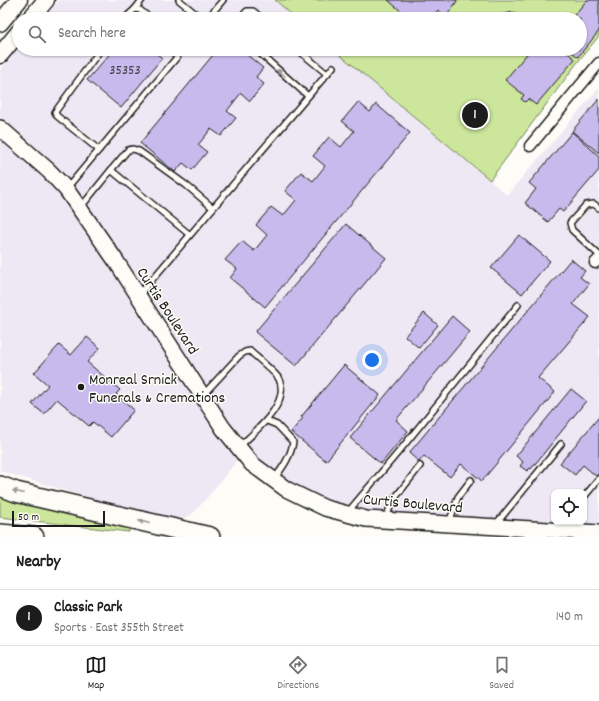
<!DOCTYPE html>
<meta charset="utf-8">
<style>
:root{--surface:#fff;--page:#f6f6f6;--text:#202124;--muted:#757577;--line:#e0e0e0;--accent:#1c1c1c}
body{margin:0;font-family:Dekko,sans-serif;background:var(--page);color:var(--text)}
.controls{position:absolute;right:12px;bottom:12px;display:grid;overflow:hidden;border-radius:8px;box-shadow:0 1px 3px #0004}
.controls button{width:36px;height:36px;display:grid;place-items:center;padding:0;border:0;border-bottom:1px solid var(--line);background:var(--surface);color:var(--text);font:20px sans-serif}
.scale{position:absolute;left:12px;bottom:10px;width:93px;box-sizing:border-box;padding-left:4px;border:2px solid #1c1c1c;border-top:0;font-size:11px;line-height:14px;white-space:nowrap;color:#1c1c1c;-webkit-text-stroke:3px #fdfcf7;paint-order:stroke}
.you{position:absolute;left:372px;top:360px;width:14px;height:14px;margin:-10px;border:3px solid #fff;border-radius:50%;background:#1a73e8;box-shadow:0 0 0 6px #1a73e833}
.badge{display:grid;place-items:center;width:26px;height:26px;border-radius:50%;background:var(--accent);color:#fff;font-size:13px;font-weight:700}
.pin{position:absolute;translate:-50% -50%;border:2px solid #fff;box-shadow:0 1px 4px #0006}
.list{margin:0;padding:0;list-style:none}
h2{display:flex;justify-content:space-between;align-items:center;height:52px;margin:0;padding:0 16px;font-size:17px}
h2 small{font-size:13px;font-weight:400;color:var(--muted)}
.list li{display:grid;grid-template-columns:26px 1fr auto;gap:12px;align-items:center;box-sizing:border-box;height:56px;padding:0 16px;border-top:1px solid var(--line)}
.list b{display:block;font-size:15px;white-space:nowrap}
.list p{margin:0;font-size:13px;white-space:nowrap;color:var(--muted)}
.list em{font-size:13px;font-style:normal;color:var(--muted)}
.icon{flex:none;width:22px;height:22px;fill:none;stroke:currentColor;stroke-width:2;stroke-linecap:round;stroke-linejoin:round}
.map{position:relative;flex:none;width:599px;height:537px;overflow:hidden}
.search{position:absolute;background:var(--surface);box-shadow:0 1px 3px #0004;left:12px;right:12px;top:12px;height:44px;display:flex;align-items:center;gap:10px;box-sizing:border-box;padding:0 14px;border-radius:22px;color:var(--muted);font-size:15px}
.sheet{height:108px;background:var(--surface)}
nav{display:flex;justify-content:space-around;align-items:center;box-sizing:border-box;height:56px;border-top:1px solid var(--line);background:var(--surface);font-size:11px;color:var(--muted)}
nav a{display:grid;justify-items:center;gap:2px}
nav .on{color:var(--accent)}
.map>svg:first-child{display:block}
.built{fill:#ede8f4;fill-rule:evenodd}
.green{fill:#cce69c;stroke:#74815c}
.building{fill:#c8baec;stroke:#1c1c1c}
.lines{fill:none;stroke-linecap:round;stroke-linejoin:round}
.lane-casing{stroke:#1c1c1c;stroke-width:8}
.street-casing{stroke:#1c1c1c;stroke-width:13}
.secondary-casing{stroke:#1c1c1c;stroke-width:18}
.primary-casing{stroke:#1c1c1c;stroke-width:19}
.highway-casing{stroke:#1c1c1c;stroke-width:22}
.lane{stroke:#fdfcf7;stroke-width:5}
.street{stroke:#fdfcf7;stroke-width:10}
.secondary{stroke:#fdfcf7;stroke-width:15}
.primary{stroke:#fdfcf7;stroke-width:16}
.highway{stroke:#fdfcf7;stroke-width:19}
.oneway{fill:#989794}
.poi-dot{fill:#1c1c1c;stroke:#fdfcf7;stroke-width:1.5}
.labels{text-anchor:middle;stroke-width:3;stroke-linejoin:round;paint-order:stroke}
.number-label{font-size:14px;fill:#474450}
.street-label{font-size:16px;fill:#1c1c1c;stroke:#fdfcf7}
.poi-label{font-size:16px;fill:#1c1c1c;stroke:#fdfcf7;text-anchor:start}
</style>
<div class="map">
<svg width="599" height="537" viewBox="0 0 599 537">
<rect width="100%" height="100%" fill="#fdfcf7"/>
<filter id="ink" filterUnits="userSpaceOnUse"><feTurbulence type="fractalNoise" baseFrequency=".025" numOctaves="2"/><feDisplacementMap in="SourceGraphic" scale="8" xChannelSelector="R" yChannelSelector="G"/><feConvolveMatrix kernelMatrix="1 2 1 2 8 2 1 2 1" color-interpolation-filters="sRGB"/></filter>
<g filter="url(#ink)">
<g class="built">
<path d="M 59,0 L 275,0 L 297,19 L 43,19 Z"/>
<path d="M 19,47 L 19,49 L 333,49 L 507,195 L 599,88 L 599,525 L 369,515 L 335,507 L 267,470 L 234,436 L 84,223 L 239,458 L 206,499 L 192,514 L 174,523 L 0,471 L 0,70 ZM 554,492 L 584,492 L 584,522 L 554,522 Z"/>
</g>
<g class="green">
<path d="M 275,0 L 599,0 L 599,36 L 580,59 L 490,180 L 333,49 L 580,49 L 580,19 L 297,19 Z"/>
<path d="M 0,492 L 130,526 L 129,532 L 0,517 Z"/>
</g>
<g class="building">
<path d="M 388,0 L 456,0 L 457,1 L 446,17 L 438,10 L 430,19 L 428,19 L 420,12 L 414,19 L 410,19 Z"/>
<path d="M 587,0 L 599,0 L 599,31 L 578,57 L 568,49 L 580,49 L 580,19 L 571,19 Z"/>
<path d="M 515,12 L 516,19 L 473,19 Z"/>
<path d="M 114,49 L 151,49 L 162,58 L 121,108 L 87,80 Z"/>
<path d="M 218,49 L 240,49 L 263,68 L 256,77 L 264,84 L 250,101 L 241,93 L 227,111 L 236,118 L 221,136 L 211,129 L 198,145 L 207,152 L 192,170 L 183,163 L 175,172 L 140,143 Z"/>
<path d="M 531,49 L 563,49 L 575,59 L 536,105 L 528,99 L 525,102 L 521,99 L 524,95 L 505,80 Z"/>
<path d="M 599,99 L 599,153 L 572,131 Z"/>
<path d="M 358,102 L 370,112 L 376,104 L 410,133 L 265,307 L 230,278 L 237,269 L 225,260 L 242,241 L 254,251 L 267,235 L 256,225 L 271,207 L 283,216 L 296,200 L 285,191 L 301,172 L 313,181 L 325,166 L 313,156 L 329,137 L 341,147 L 354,131 L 342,121 Z"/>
<path d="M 572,132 L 599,156 L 599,170 L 563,212 L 559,209 L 548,222 L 525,203 L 536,189 L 529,183 Z"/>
<path d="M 346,224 L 386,258 L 296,366 L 255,332 Z"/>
<path d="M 519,235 L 550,261 L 522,294 L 491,268 Z"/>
<path d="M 571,259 L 585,271 L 580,277 L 589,284 L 573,304 L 590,317 L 538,378 L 555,392 L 482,481 L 461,464 L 450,477 L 424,456 L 419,462 L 409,453 Z"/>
<path d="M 424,313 L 438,325 L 419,348 L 405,336 Z"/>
<path d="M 452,316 L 470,332 L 396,420 L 408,431 L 381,464 L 350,438 Z"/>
<path d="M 87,337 L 100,348 L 87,362 L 120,390 L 116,394 L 134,410 L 111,437 L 93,422 L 89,426 L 57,399 L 44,414 L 32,404 L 48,385 L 34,373 L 59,345 L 71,355 Z"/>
<path d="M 344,365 L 380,395 L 326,461 L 291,432 L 303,418 L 301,417 Z"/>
<path d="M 571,389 L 586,401 L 531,469 L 530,468 L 527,471 L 520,466 L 523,462 L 516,456 Z"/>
<path d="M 599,417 L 599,473 L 596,476 L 583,465 L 575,475 L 560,463 Z"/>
</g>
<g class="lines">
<defs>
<g id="lane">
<path d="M 179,0 L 202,19"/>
<path d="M 135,9 L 142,0"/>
<path d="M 124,19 L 135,9 L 140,10 L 151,19"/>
<path d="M 207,19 L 223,0"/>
<path d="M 239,19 L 247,11 L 253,11 L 263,19"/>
<path d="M 255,49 L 308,96"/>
<path d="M 297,49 L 327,74"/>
<path d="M 99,150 L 57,116 L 55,112 L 101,49"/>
<path d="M 111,170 L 128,150 L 133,149 L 139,151 L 186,185 L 213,208"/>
<path d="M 67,188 L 178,56 L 181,49"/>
<path d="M 81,207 L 111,170 L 190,235"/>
<path d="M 599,208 L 594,204 L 586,205 L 570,223 L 572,230 L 599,255"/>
<path d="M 139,295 L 333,67"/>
<path d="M 203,395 L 239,356 L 245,352 L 250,351 C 256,357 276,373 279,379 C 291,404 254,432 239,447"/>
<path d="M 267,421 L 277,425 L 293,442 C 291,456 283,467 275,478"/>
<path d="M 584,497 L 599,479"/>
<path d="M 347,513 L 401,449 L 518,305"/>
<path d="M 386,519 L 391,504 L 395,498 L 420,466"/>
<path d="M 449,523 L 458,497 L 471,480"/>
<path d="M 496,524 L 561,444"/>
</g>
<g id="street">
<path d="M 530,146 L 599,63"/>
<path d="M 595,263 L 599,259"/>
</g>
<path id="secondary" d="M 0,128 L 49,171 L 66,189 L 116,261 L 223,428 L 252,464 L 286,489 L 325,508 L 366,519 L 599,533"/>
<g id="primary">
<path d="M 30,19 L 46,0"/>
<path d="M 0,23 L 19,0"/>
<path d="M 0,55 L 19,32"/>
</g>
<g id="highway">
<path d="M 0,486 L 16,492 L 210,537"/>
<path d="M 0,534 L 34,537"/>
</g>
</defs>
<use href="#lane" class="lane-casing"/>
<use href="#street" class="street-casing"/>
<use href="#secondary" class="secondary-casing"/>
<use href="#primary" class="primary-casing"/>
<use href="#highway" class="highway-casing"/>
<use href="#lane" class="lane"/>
<use href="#street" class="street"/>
<use href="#secondary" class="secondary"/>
<use href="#primary" class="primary"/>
<use href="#highway" class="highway"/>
</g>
<defs><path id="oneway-solid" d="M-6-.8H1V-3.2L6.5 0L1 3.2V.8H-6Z"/></defs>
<g class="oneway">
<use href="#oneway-solid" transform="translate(281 73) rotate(-138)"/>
<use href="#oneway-solid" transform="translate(18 492) rotate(-165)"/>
<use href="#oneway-solid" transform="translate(144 522) rotate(-167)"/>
</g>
</g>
<circle class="poi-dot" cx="81" cy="387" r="4"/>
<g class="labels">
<g class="number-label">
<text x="125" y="74">35353</text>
</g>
<g class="street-label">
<text transform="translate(169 310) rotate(57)" y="6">Curtis Boulevard</text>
<text transform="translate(413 502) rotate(5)" y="6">Curtis Boulevard</text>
</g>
<g class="poi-label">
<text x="89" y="384">Monreal Srnick<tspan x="89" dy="18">Funerals &amp; Cremations</tspan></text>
</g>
</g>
</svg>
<div class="controls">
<button><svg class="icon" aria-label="locate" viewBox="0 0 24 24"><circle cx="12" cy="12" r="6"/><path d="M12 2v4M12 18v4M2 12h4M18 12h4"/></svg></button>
</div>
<div class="scale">50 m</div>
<div class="you"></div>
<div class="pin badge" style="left:475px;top:115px">1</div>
<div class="search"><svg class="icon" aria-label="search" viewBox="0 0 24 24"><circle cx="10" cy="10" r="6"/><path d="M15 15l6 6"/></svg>Search here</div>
</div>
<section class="sheet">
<h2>Nearby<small></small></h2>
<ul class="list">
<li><span class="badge">1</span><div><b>Classic Park</b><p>Sports · East 355th Street</p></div><em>140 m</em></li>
</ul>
</section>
<nav>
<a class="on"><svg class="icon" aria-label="map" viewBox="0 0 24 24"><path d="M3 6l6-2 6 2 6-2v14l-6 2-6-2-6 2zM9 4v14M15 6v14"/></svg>Map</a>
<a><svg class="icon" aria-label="directions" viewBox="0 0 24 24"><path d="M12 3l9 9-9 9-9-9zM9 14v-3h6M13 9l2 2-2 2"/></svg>Directions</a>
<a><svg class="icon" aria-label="saved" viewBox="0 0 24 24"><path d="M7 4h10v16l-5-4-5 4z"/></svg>Saved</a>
</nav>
